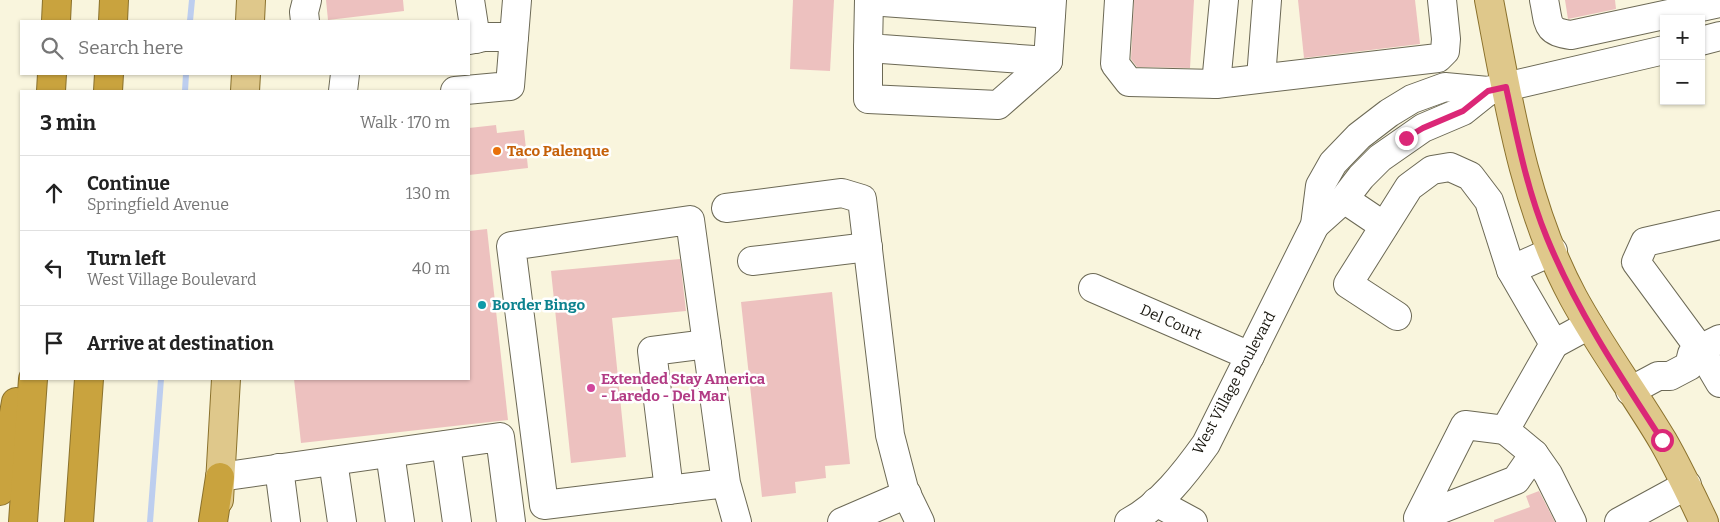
<!DOCTYPE html>
<meta charset="utf-8">
<style>
:root{--surface:#fff;--page:#f6f6f6;--text:#222;--muted:#767676;--line:#e0e0e0}
body{margin:0;font-family:Bitter,serif;background:var(--page);color:var(--text)}
.controls{position:absolute;right:15px;top:15px;display:grid;overflow:hidden;border-radius:0px;box-shadow:0 1px 4px #0004}
.controls button{width:45px;height:45px;display:grid;place-items:center;padding:0;border:0;border-bottom:1px solid var(--line);background:var(--surface);color:var(--text);font:25px sans-serif}
.stop{position:absolute;width:15px;height:15px;margin:-11px;border:4px solid #db2777;border-radius:50%;background:#fff}
.stop.end{background:#db2777;border-color:#fff;box-shadow:0 1px 5px #0008}
.list{margin:0;padding:0;list-style:none}
h2{display:flex;justify-content:space-between;align-items:center;height:65px;margin:0;padding:0 20px;font-size:21px}
h2 small{font-size:16px;font-weight:400;color:var(--muted)}
.list li{display:grid;grid-template-columns:32px 1fr auto;gap:15px;align-items:center;box-sizing:border-box;height:75px;padding:0 20px;border-top:1px solid var(--line)}
.list b{display:block;font-size:19px;white-space:nowrap}
.list p{margin:0;font-size:16px;white-space:nowrap;color:var(--muted)}
.list em{font-size:16px;font-style:normal;color:var(--muted)}
.icon{flex:none;width:28px;height:28px;fill:none;stroke:currentColor;stroke-width:2;stroke-linecap:round;stroke-linejoin:round}
.map{position:relative;flex:none;width:1720px;height:522px;overflow:hidden}
.search{position:absolute;background:var(--surface);box-shadow:0 1px 4px #0004;left:20px;top:20px;width:450px;height:55px;display:flex;align-items:center;gap:12px;box-sizing:border-box;padding:0 18px;border-radius:0px;color:var(--muted);font-size:19px}
.panel{position:absolute;background:var(--surface);box-shadow:0 1px 4px #0004;left:20px;top:90px;width:450px;height:290px;border-radius:0px}
.map>svg:first-child{display:block}
.lines{fill:none;stroke-linecap:round;stroke-linejoin:round}
.stream{stroke:#bdceef;stroke-width:6}
.building{fill:#edc1bf}
.minor-casing{stroke:#6c6955;stroke-width:30}
.major-casing{stroke:#8a712c;stroke-width:30}
.highway-casing{stroke:#8a712c;stroke-width:30}
.minor{stroke:#fff;stroke-width:28}
.major{stroke:#dfc88b;stroke-width:28}
.highway{stroke:#c9a33e;stroke-width:28}
.route{stroke:#db2777;stroke-width:6}
.food-dot{fill:#e8710a;stroke:#fff;stroke-width:2}
.culture-dot{fill:#0f9aa8;stroke:#fff;stroke-width:2}
.hotel-dot{fill:#d1479c;stroke:#fff;stroke-width:2}
.labels{text-anchor:middle;stroke-width:5;stroke-linejoin:round;paint-order:stroke}
.food-label{font-size:15px;font-weight:bold;fill:#c56008;stroke:#fff;text-anchor:start}
.culture-label{font-size:15px;font-weight:bold;fill:#0d838f;stroke:#fff;text-anchor:start}
.street-label{font-size:15px;fill:#16140c;stroke:#fff}
.hotel-label{font-size:15px;font-weight:bold;fill:#b23c85;stroke:#fff;text-anchor:start}
</style>
<div class="map">
<svg width="1720" height="522" viewBox="0 0 1720 522">
<rect width="100%" height="100%" fill="#f9f5dd"/>
<g class="lines">
<g class="stream">
<path d="M 190,21 L 192,0"/>
<path d="M 185,91 L 186,74"/>
<path d="M 150,522 L 161,379"/>
</g>
</g>
<g class="building">
<path d="M 326,0 L 403,0 L 404,11 L 328,20 Z"/>
<path d="M 793,0 L 834,0 L 830,71 L 790,69 Z"/>
<path d="M 1134,0 L 1194,0 L 1190,68 L 1137,67 L 1131,59 Z"/>
<path d="M 1298,0 L 1415,0 L 1420,44 L 1304,58 Z"/>
<path d="M 1565,0 L 1615,0 L 1616,9 L 1568,19 Z"/>
<path d="M 496,125 L 497,133 L 524,130 L 528,168 L 469,175 L 469,128 Z"/>
<path d="M 487,229 L 508,420 L 301,443 L 294,379 L 469,379 L 469,231 Z"/>
<path d="M 680,259 L 686,311 L 612,318 L 626,457 L 571,463 L 551,271 Z"/>
<path d="M 832,292 L 850,464 L 825,466 L 826,478 L 795,482 L 796,493 L 762,497 L 741,302 Z"/>
<path d="M 1539,491 L 1555,522 L 1494,522 L 1494,520 L 1530,507 L 1526,496 Z"/>
</g>
<g class="lines">
<defs>
<g id="minor">
<path d="M 470,0 L 476,39"/>
<path d="M 869,0 L 868,48 L 1048,61 L 1052,0"/>
<path d="M 1119,0 L 1115,64 L 1129,82 L 1216,84 L 1438,58 L 1445,51 L 1446,39 L 1442,0"/>
<path d="M 1544,0 C 1549,23 1545,32 1571,35 L 1720,3"/>
<path d="M 869,1 L 1051,14"/>
<path d="M 305,21 L 304,12 L 307,0"/>
<path d="M 469,40 L 484,37 L 514,37"/>
<path d="M 1701,41 L 1720,36"/>
<path d="M 868,48 L 868,99 L 998,105 L 1048,61"/>
<path d="M 1261,78 L 1267,0"/>
<path d="M 1216,84 L 1224,0"/>
<path d="M 343,91 L 345,74"/>
<path d="M 455,91 L 510,86 L 517,0"/>
<path d="M 1344,199 L 1384,226"/>
<path d="M 726,208 L 842,193 L 862,199 L 890,435 L 904,489 L 920,522"/>
<path d="M 1315,225 L 1344,199 L 1361,177 L 1380,158 L 1423,128 L 1463,111 L 1488,91"/>
<path d="M 1553,251 L 1511,270 L 1554,344 L 1505,430 L 1534,454 L 1548,474 L 1572,522"/>
<path d="M 752,261 L 868,247"/>
<path d="M 1093,288 L 1250,356"/>
<path d="M 1397,316 L 1348,284 L 1409,187 L 1432,170 L 1450,167 L 1470,176 L 1489,201 L 1511,270"/>
<path d="M 1720,339 L 1700,349 L 1720,383"/>
<path d="M 1554,344 L 1589,325"/>
<path d="M 1630,391 L 1658,376 L 1670,376 L 1689,366 L 1692,354 L 1700,349 L 1636,262 L 1645,242 L 1720,225"/>
<path d="M 1505,430 L 1465,425 L 1418,518 L 1516,480 L 1534,454"/>
<path d="M 446,445 L 457,522"/>
<path d="M 390,453 L 400,522"/>
<path d="M 333,461 L 342,522"/>
<path d="M 279,468 L 286,522"/>
<path d="M 220,477 L 500,437 L 511,522"/>
<path d="M 726,483 L 544,505 L 511,246 L 690,220 L 726,483 L 737,522"/>
<path d="M 669,490 L 652,351 L 707,344"/>
<path d="M 1156,502 L 1193,522"/>
<path d="M 842,522 L 907,494"/>
<path d="M 1129,522 C 1160,506 1186,472 1206,444 L 1315,225 L 1320,186 L 1333,163 L 1359,136 L 1389,113 L 1412,99 L 1445,87 L 1488,91 L 1664,50"/>
<path d="M 1619,522 L 1687,485"/>
</g>
<g id="major">
<path d="M 1489,0 C 1508,100 1524,206 1573,297 C 1600,347 1634,392 1663,441 C 1678,467 1691,495 1704,522"/>
<path d="M 250,21 L 251,0"/>
<path d="M 245,91 L 246,74"/>
<path d="M 219,500 L 226,379"/>
</g>
<g id="highway">
<path d="M 56,21 L 57,0"/>
<path d="M 113,21 L 114,0"/>
<path d="M 51,91 L 52,74"/>
<path d="M 108,91 L 109,74"/>
<path d="M 0,491 L 16,402"/>
<path d="M 23,522 L 33,379"/>
<path d="M 79,522 L 89,379"/>
<path d="M 213,522 L 220,477"/>
</g>
</defs>
<use href="#minor" class="minor-casing"/>
<use href="#major" class="major-casing"/>
<use href="#highway" class="highway-casing"/>
<use href="#minor" class="minor"/>
<use href="#major" class="major"/>
<use href="#highway" class="highway"/>
</g>
<g class="lines">
<path class="route" d="M 1406,138 L 1423,128 L 1463,111 L 1488,91 L 1506,87 C 1517,138 1527,190 1547,238 C 1577,311 1619,374 1662,440"/>
</g>
<circle class="food-dot" cx="497" cy="151" r="5"/>
<circle class="culture-dot" cx="482" cy="305" r="5"/>
<circle class="hotel-dot" cx="591" cy="388" r="5"/>
<g class="labels">
<g class="food-label">
<text x="507" y="156">Taco Palenque</text>
</g>
<g class="culture-label">
<text x="492" y="310">Border Bingo</text>
</g>
<g class="street-label">
<text transform="translate(1171 322) rotate(24)" y="5">Del Court</text>
<text transform="translate(1234 383) rotate(-62)" y="5">West Village Boulevard</text>
</g>
<g class="hotel-label">
<text x="601" y="384">Extended Stay America<tspan x="601" dy="17">- Laredo - Del Mar</tspan></text>
</g>
</g>
</svg>
<div class="controls">
<button>+</button>
<button>−</button>
</div>
<div class="stop" style="left:1662px;top:440px"></div>
<div class="stop end" style="left:1406px;top:138px"></div>
<div class="search"><svg class="icon" aria-label="search" viewBox="0 0 24 24"><circle cx="10" cy="10" r="6"/><path d="M15 15l6 6"/></svg>Search here</div>
<section class="panel">
<h2>3 min<small>Walk · 170 m</small></h2>
<ul class="list">
<li><svg class="icon" aria-label="ahead" viewBox="0 0 24 24"><path d="M12 20V5M6 11l6-6 6 6"/></svg><div><b>Continue</b><p>Springfield Avenue</p></div><em>130 m</em></li>
<li><svg class="icon" aria-label="left" viewBox="0 0 24 24"><path d="M17 20v-9H6M10 6l-5 5 5 5"/></svg><div><b>Turn left</b><p>West Village Boulevard</p></div><em>40 m</em></li>
<li><svg class="icon" aria-label="arrive" viewBox="0 0 24 24"><path d="M6 21V4h12l-3 4 3 4H6"/></svg><div><b>Arrive at destination</b></div></li>
</ul>
</section>
</div>
